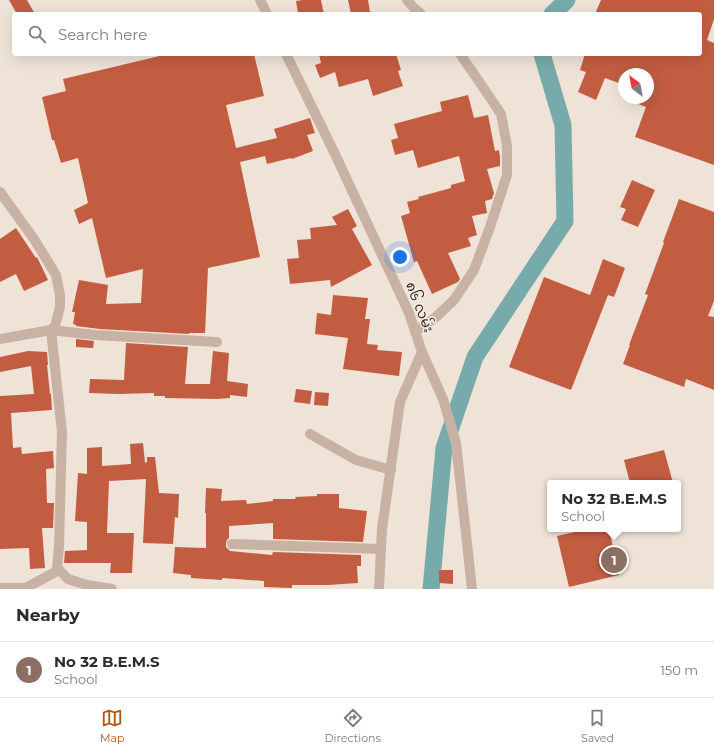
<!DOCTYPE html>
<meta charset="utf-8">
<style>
:root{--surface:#fff;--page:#f7f7f7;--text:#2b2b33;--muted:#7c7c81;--line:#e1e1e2;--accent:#b45309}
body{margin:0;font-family:Montserrat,"Noto Sans Myanmar",sans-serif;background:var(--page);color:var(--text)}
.compass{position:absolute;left:618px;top:68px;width:36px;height:36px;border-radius:50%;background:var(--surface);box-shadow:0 4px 16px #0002;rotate:328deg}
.you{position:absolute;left:400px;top:257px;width:14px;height:14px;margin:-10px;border:3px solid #fff;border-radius:50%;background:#1a73e8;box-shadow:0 0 0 6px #1a73e833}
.badge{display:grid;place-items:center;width:26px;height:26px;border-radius:50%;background:var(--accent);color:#fff;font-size:13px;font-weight:700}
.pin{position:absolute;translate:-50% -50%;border:2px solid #fff;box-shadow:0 1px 4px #0006}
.popup{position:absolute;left:547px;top:480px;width:134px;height:52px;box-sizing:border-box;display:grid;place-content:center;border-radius:4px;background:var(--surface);filter:drop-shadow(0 1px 3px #0005);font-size:13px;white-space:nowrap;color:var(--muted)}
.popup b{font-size:15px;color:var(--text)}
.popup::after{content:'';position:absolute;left:50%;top:100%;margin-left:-8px;border:8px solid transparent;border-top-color:var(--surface)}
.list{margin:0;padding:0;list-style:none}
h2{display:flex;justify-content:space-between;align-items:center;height:52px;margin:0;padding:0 16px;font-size:17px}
h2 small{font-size:13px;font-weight:400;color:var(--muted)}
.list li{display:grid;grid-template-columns:26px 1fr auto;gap:12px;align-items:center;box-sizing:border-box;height:56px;padding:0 16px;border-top:1px solid var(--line)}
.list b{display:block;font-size:15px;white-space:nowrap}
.list p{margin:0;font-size:13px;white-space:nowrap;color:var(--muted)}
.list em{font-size:13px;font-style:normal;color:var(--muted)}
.icon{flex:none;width:22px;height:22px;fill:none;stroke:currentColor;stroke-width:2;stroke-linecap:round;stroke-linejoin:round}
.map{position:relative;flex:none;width:714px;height:589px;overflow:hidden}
.search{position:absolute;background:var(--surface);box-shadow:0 4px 16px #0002;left:12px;right:12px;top:12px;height:44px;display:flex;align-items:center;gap:10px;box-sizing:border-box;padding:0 14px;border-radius:4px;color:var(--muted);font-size:15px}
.sheet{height:108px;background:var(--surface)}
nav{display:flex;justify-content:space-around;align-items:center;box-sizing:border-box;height:56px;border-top:1px solid var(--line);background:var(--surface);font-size:11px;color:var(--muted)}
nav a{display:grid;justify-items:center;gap:2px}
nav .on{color:var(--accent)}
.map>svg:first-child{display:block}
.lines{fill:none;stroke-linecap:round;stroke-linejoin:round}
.canal{stroke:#77abab;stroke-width:17}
.building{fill:#c25d42}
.minor{stroke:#c7b2a3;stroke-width:10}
.labels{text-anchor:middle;stroke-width:3;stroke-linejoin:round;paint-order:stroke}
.street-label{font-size:14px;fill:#322925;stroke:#f8ede2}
</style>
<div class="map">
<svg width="714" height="589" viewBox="0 0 714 589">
<rect width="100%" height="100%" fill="#efe3d7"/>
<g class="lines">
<g class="canal">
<path d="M 552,14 L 567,0"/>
<path d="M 431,589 L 444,448 L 475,357 L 565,221 L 563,125 L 542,54"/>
</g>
</g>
<g class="building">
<path d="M 9,0 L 27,0 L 35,14 L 17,14 Z"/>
<path d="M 303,0 L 321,0 L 324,14 L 298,14 L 296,1 Z"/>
<path d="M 348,0 L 368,0 L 370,12 L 357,14 L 351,14 Z"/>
<path d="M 601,0 L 714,0 L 714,19 L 707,40 L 714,43 L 714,165 L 635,137 L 646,107 L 633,102 L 635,98 L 648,98 L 648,74 L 624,74 L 624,85 L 605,78 L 596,100 L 578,92 L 586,72 L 580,70 L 585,54 L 700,54 L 700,14 L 595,14 Z"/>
<path d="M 168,54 L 254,54 L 264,96 L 226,105 L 236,148 L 277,138 L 274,129 L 310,118 L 315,133 L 307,135 L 313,151 L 292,159 L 291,158 L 267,164 L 265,156 L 240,162 L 260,257 L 208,268 L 205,333 L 189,333 L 189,334 L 100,329 L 76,326 L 76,325 L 73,324 L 75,312 L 72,312 L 79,280 L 108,285 L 106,304 L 141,303 L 143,269 L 106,278 L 92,218 L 79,224 L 74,210 L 88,203 L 78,158 L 61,163 L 54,140 L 52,140 L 42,97 L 66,91 L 63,79 Z"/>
<path d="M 319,54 L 396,54 L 401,70 L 398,71 L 403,86 L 373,96 L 368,79 L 339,87 L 335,72 L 320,78 L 315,65 L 321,63 Z"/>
<path d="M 468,95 L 474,118 L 488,115 L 495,151 L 499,150 L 500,157 L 500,166 L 487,169 L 494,193 L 492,199 L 485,201 L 487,213 L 472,216 L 477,235 L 468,238 L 471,246 L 448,253 L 460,279 L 458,282 L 432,294 L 417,261 L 414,262 L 401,216 L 410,213 L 407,202 L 419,199 L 418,197 L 451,188 L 451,185 L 465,181 L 459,156 L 418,168 L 413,150 L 395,155 L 391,140 L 398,138 L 394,124 L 442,111 L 440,102 Z"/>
<path d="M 632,180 L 655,190 L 638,227 L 621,220 L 626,209 L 620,207 Z"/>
<path d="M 679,199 L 714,212 L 714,301 L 708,316 L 714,317 L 714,390 L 686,379 L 684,387 L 623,364 L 630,345 L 629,345 L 648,295 L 645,294 L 664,243 L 663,242 Z"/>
<path d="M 348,209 L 357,226 L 352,229 L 372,265 L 331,287 L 330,280 L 290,284 L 287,259 L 299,258 L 297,240 L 311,239 L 310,228 L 337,225 L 332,217 Z"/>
<path d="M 16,228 L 36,258 L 37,257 L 48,280 L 24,291 L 16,274 L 0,282 L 0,239 Z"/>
<path d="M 603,259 L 625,268 L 614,297 L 608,295 L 571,390 L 509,367 L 544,277 L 590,295 Z"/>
<path d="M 333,295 L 368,298 L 365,319 L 370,319 L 367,344 L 378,345 L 377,350 L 402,352 L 399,376 L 343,369 L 348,338 L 315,334 L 317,313 L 331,315 Z"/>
<path d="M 76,339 L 94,341 L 93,348 L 76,347 Z"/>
<path d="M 126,343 L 188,347 L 185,384 L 210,384 L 213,351 L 229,353 L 227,381 L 248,384 L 247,397 L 230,395 L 230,398 L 217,399 L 165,398 L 165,396 L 154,396 L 154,393 L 118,394 L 89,393 L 90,379 L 124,380 Z"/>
<path d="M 28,351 L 47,352 L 48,365 L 47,365 L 50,394 L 51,394 L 52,410 L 11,413 L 13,448 L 21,447 L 22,454 L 53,451 L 54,468 L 46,469 L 47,503 L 54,503 L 53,528 L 42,528 L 45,568 L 30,569 L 29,548 L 0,549 L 0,396 L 34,394 L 31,366 L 0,372 L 0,357 Z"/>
<path d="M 296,389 L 312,391 L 310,404 L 294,402 Z"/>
<path d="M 315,392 L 329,393 L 328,406 L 314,405 Z"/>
<path d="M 143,443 L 145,463 L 147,462 L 147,457 L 155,457 L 159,493 L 179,494 L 178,518 L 175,517 L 173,544 L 143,543 L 146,479 L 109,481 L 107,533 L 134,533 L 132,573 L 110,573 L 111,563 L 64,563 L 65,551 L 87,550 L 87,522 L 75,521 L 78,473 L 87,474 L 87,448 L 102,447 L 102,466 L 131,464 L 130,444 Z"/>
<path d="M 664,450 L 673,483 L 630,483 L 624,460 Z"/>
<path d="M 206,488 L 222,489 L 221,501 L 246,500 L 247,504 L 273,501 L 273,499 L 296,499 L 295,497 L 317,496 L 317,494 L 339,494 L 339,508 L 367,511 L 363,542 L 273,539 L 273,523 L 229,526 L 229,538 L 227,540 L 226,543 L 226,547 L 230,551 L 272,555 L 273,552 L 361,555 L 361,566 L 357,566 L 358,583 L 328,585 L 292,585 L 292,588 L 264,587 L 264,581 L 222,578 L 222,580 L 191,578 L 191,575 L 173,573 L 175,547 L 206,548 L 206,513 L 205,513 Z"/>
<path d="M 588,529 L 609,529 L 619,575 L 569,587 L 557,536 Z"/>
<path d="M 439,570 L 453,570 L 453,584 L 439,583 Z"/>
</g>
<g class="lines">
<g class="minor">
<path d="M 260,0 L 267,14"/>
<path d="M 407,0 L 413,7 L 421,14"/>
<path d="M 286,54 L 335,154 L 409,313 L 422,352 L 400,402 L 382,529 L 379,589"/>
<path d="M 0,192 L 34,239 L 56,275 L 60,295 L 60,307 L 55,326 L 51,330 L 0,339"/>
<path d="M 415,332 L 436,317 L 454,300 L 474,270 L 490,227 L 507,175 L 507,146 L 501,114 L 476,77 L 460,54"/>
<path d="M 422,352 L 443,399 L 456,443 L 472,589"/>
<path d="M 310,434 L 356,460 L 391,470"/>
<path d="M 232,544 L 381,549"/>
<path d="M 0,588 L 26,588"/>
<path d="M 24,589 L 59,570"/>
<path d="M 112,589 L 87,585 L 68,579 L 57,568 L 59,547 L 62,432 L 51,330 L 95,335 L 217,342"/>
</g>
</g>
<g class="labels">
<g class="street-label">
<text transform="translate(420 307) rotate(68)" y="5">၈၆ လမ်း</text>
</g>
</g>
</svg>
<svg class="compass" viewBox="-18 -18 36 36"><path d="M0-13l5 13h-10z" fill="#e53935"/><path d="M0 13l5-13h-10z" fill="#7c7c81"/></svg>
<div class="you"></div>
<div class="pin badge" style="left:614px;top:560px;background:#8d6e63">1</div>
<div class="popup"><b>No 32 B.E.M.S</b>School</div>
<div class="search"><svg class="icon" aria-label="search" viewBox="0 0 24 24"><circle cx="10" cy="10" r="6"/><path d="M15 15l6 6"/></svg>Search here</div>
</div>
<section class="sheet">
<h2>Nearby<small></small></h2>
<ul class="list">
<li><span class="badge" style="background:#8d6e63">1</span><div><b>No 32 B.E.M.S</b><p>School</p></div><em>150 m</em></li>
</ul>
</section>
<nav>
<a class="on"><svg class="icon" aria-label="map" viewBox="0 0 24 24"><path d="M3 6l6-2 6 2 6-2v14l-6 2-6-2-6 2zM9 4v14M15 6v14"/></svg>Map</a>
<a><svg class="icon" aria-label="directions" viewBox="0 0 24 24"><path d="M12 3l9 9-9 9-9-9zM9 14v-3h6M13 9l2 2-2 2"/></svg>Directions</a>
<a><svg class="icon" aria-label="saved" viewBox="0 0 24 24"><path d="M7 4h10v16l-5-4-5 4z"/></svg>Saved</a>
</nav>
